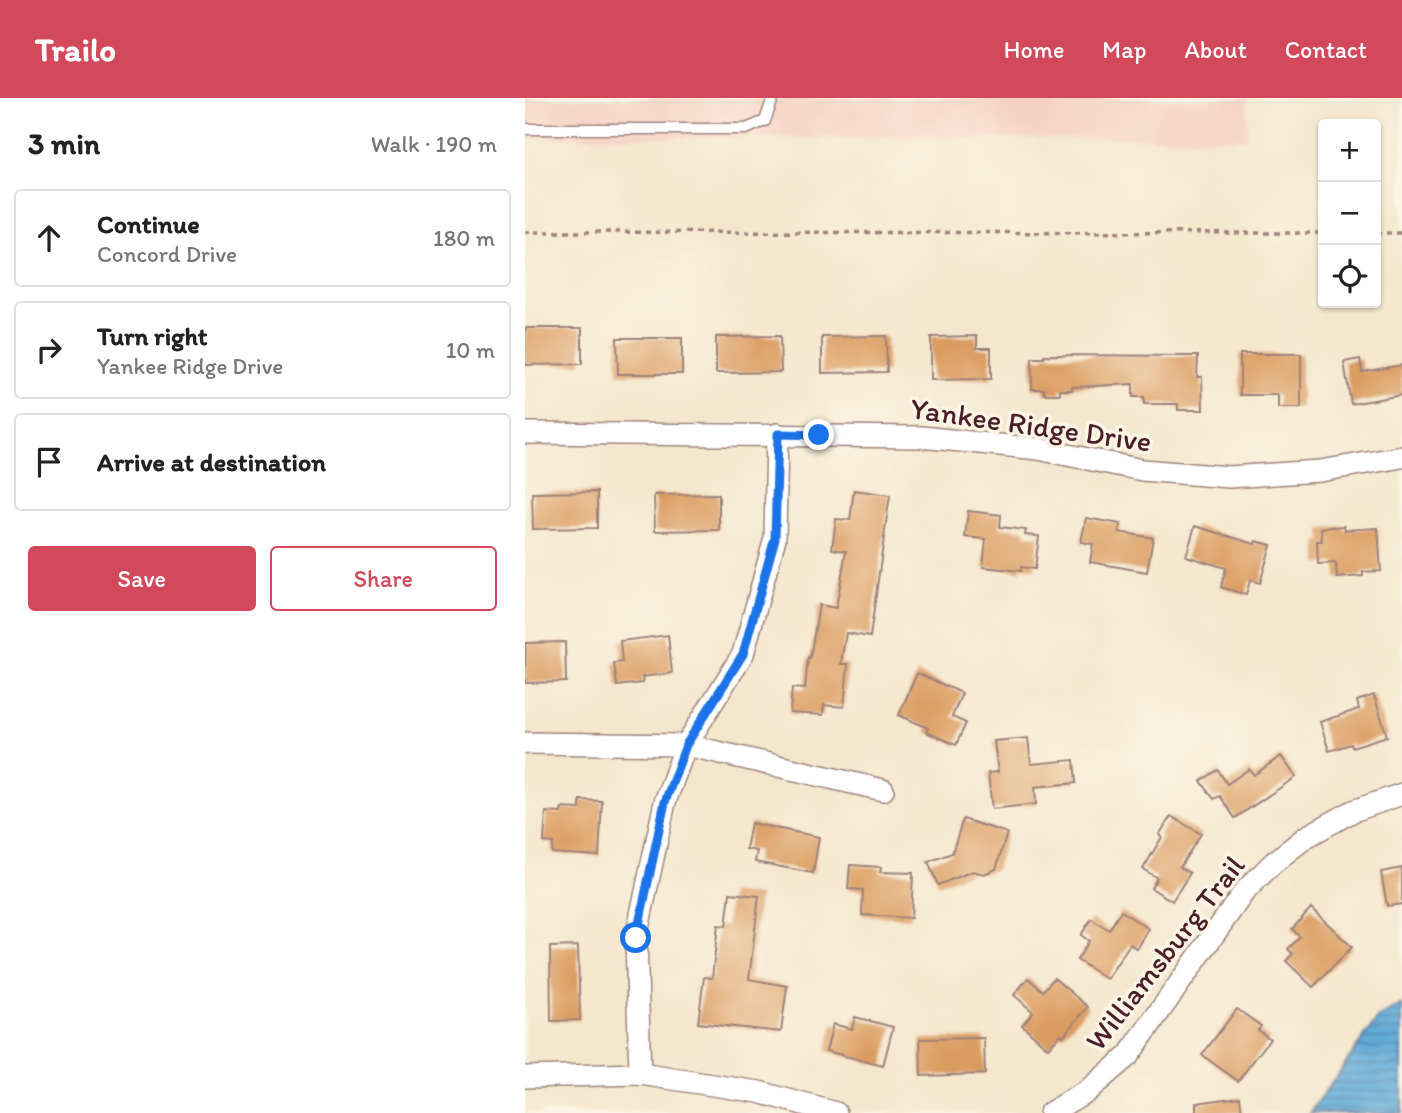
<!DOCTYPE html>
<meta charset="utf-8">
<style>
:root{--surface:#fff;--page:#f2f2f2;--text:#222;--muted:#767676;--line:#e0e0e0;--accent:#d1495b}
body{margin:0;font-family:Itim,sans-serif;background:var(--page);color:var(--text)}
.controls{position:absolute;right:21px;top:21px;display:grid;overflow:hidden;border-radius:7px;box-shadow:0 2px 5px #0004}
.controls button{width:63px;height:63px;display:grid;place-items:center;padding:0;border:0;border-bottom:2px solid var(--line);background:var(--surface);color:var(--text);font:35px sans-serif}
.stop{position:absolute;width:21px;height:21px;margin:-16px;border:5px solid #1a73e8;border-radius:50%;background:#fff}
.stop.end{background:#1a73e8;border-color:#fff;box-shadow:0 2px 7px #0008}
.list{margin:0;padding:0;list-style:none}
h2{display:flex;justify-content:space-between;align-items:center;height:91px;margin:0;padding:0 28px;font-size:30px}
h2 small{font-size:23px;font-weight:400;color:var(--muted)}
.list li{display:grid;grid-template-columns:46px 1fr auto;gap:21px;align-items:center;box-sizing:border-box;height:98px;margin:0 14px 14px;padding:0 14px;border:2px solid var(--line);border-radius:7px}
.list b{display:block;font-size:26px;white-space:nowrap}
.list p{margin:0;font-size:23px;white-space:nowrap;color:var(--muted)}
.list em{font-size:23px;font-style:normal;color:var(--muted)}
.actions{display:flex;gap:14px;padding:21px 28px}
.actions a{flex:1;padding:16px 0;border:2px solid var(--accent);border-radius:7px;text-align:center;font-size:24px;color:var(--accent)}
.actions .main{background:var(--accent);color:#fff}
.icon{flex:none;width:38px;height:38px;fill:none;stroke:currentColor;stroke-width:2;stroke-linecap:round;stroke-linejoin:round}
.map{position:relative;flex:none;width:877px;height:1015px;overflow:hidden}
header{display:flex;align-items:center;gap:42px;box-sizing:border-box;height:98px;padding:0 35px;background:var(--accent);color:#fff}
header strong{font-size:33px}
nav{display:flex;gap:38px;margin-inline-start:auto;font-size:24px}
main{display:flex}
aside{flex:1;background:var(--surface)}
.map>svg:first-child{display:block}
.built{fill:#f6d2c4}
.water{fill:url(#water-rules);stroke:#566582;stroke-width:2}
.building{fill:#db9c60}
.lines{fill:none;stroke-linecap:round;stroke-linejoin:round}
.service-casing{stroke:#9f837c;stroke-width:13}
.minor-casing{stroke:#9f837c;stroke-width:24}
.path{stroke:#9f837c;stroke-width:3.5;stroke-dasharray:5 5;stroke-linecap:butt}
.service{stroke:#fff;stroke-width:10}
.minor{stroke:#fff;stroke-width:21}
.route{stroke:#1a73e8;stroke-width:9}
.labels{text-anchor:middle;stroke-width:7;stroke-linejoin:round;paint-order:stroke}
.street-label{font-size:30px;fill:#4a1f2b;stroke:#fcf5e5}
</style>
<header>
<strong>Trailo</strong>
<nav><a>Home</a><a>Map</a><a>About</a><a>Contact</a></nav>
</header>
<main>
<aside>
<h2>3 min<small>Walk · 190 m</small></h2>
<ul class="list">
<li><svg class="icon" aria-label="ahead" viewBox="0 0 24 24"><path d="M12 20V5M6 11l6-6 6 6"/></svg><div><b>Continue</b><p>Concord Drive</p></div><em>180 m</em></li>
<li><svg class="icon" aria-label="right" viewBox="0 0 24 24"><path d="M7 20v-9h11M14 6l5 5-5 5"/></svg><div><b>Turn right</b><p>Yankee Ridge Drive</p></div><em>10 m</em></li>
<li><svg class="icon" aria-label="arrive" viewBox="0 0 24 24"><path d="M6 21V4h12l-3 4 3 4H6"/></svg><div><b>Arrive at destination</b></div></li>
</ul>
<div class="actions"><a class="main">Save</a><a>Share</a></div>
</aside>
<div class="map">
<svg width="877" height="1015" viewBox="0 0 877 1015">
<defs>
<pattern id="water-rules" width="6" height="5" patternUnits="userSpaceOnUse" patternTransform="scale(1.75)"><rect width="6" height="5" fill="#61abd9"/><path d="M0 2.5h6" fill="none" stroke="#528bb0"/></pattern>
</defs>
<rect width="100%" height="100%" fill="#fcf5e5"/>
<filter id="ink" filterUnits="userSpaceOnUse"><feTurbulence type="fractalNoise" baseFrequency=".0143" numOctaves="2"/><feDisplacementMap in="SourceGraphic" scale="14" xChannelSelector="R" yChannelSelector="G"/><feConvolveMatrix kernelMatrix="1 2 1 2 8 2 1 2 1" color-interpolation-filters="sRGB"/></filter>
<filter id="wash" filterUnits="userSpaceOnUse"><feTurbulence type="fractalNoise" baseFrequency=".00686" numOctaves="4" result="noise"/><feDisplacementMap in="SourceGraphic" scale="28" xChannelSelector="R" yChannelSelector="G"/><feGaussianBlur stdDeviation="1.57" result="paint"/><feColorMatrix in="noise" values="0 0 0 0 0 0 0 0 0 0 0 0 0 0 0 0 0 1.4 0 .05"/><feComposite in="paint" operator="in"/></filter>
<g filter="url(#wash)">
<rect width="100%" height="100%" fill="#f4e7cd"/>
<path class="built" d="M 0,0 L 722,0 L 723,41 L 0,39 Z"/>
<path class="water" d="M 877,906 L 877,1015 L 785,1015 L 853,920 Z"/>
<g id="blocks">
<g class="building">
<path d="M 0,230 L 57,230 L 57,266 L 0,267 Z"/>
<path d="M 255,238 L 256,274 L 191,275 L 191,239 Z"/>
<path d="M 361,238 L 362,274 L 297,275 L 297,239 Z"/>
<path d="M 452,238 L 452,250 L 466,250 L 466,281 L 406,282 L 406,239 Z"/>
<path d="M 92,240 L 157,240 L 157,276 L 93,276 Z"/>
<path d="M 715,256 L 776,256 L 776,310 L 753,310 L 753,297 L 715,297 Z"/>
<path d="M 519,257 L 673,258 L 672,279 L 677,279 L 678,312 L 653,312 L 653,306 L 619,306 L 619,299 L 608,299 L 608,286 L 547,289 L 547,292 L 535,292 L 535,296 L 519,296 L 519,291 L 507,291 L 507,260 L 519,260 Z"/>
<path d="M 835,261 L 837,274 L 877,267 L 877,297 L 826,306 L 819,264 Z"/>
<path d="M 329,392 L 365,397 L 345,539 L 321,535 L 316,566 L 323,566 L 319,609 L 299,607 L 298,617 L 265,615 L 267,590 L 280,591 L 283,559 L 285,560 L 294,507 L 311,510 L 321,453 L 307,451 L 311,421 L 325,422 Z"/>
<path d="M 72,394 L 72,430 L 8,431 L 7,395 Z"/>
<path d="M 194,396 L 194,432 L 130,433 L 129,397 Z"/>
<path d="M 443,413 L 476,417 L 475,429 L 501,432 L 500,437 L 514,438 L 510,471 L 496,469 L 496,473 L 458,469 L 461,441 L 440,439 Z"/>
<path d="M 561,420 L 596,426 L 594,434 L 628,440 L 622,474 L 565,464 L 568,446 L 556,444 Z"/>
<path d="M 670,428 L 730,446 L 731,443 L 746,447 L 735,485 L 725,482 L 721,497 L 696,489 L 701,470 L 661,458 Z"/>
<path d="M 819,428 L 820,432 L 853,430 L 856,473 L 838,474 L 838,478 L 812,480 L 811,465 L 793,466 L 792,443 L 797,443 L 796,430 Z"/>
<path d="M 143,537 L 147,575 L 117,579 L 118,585 L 92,588 L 89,565 L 97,564 L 95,543 Z"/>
<path d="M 40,544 L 41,584 L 0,585 L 0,545 Z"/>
<path d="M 392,575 L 437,595 L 427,619 L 441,625 L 431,647 L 401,634 L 403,630 L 374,617 Z"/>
<path d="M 849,597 L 862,638 L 827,649 L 826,646 L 804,653 L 795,624 L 834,611 L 832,603 Z"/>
<path d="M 503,640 L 506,666 L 549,662 L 551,685 L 510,689 L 511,706 L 467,711 L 463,675 L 473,674 L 469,643 Z"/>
<path d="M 756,658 L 771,679 L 710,720 L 695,698 L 689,701 L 676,683 L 693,672 L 702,686 L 724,671 L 729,677 Z"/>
<path d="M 55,702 L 77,703 L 74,758 L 27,755 L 28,745 L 19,744 L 21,714 L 36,715 L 37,710 L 55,711 Z"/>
<path d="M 646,718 L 676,736 L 655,769 L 665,775 L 647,803 L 626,790 L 632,780 L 618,771 L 637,739 L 634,737 Z"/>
<path d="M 438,721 L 482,735 L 471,771 L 459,776 L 448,773 L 413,787 L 403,764 L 427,755 Z"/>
<path d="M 226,725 L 294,739 L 288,775 L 230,764 L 232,753 L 221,751 Z"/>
<path d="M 325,767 L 356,769 L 355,774 L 388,775 L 386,820 L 337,817 L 338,792 L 323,791 Z"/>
<path d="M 877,770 L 877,806 L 862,808 L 856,774 Z"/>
<path d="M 205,795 L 234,798 L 224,881 L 262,888 L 256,934 L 173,925 L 179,879 L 187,880 L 193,827 L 201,828 Z"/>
<path d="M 786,810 L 827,849 L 788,889 L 761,863 L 768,856 L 763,851 L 775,839 L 767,831 Z"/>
<path d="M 596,813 L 624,831 L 612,851 L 605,846 L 582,881 L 552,862 L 564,843 L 556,837 L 566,821 L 584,832 Z"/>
<path d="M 53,848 L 55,922 L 26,923 L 25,849 Z"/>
<path d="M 503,880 L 518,893 L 529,880 L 563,909 L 538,938 L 536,936 L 523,950 L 497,927 L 508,914 L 489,897 Z"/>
<path d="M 712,911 L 736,928 L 733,932 L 745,941 L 713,983 L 677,957 Z"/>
<path d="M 330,919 L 368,929 L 358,968 L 301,953 L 308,926 L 327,931 Z"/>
<path d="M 459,940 L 460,976 L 396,978 L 395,941 Z"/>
<path d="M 715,999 L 717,1015 L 671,1015 L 671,1005 Z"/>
</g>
</g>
</g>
<g filter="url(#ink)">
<use href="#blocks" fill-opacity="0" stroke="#9f837c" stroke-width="2"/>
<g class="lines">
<defs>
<path id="service" d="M 0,31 L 221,31 L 240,23 L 248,0"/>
<g id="minor">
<path d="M 0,335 L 396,339 L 513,351 L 617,372 L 704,379 L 795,373 L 877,359"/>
<path d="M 0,645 L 161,647 L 358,692"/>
<path d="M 115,976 L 111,840 L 140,704 L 161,647 L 218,556 L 250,440 L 252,336"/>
<path d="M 0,979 L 115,976 L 234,994 L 311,1015"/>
<path d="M 525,1015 L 562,993 L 603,958 L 719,794 L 748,765 L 781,739 L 828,713 L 877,696"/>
</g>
</defs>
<use href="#service" class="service-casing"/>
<use href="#minor" class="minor-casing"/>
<g class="path">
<path d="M 0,134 L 798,135"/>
<path d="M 851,135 L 877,135"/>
</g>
<use href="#service" class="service"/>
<use href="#minor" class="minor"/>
</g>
</g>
<g class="lines" filter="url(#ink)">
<path class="route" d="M 111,840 L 140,704 L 161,647 L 218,556 L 250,440 L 253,336 L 294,337"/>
</g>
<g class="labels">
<g class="street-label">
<text transform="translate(506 327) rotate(8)" y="10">Yankee Ridge Drive</text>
<text transform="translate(640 855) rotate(-52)" y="10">Williamsburg Trail</text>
</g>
</g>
</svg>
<div class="controls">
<button>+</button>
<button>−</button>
<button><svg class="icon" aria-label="locate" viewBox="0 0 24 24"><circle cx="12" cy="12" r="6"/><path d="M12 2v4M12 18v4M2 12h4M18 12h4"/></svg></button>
</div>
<div class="stop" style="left:111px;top:840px"></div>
<div class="stop end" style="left:294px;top:337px"></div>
</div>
</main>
